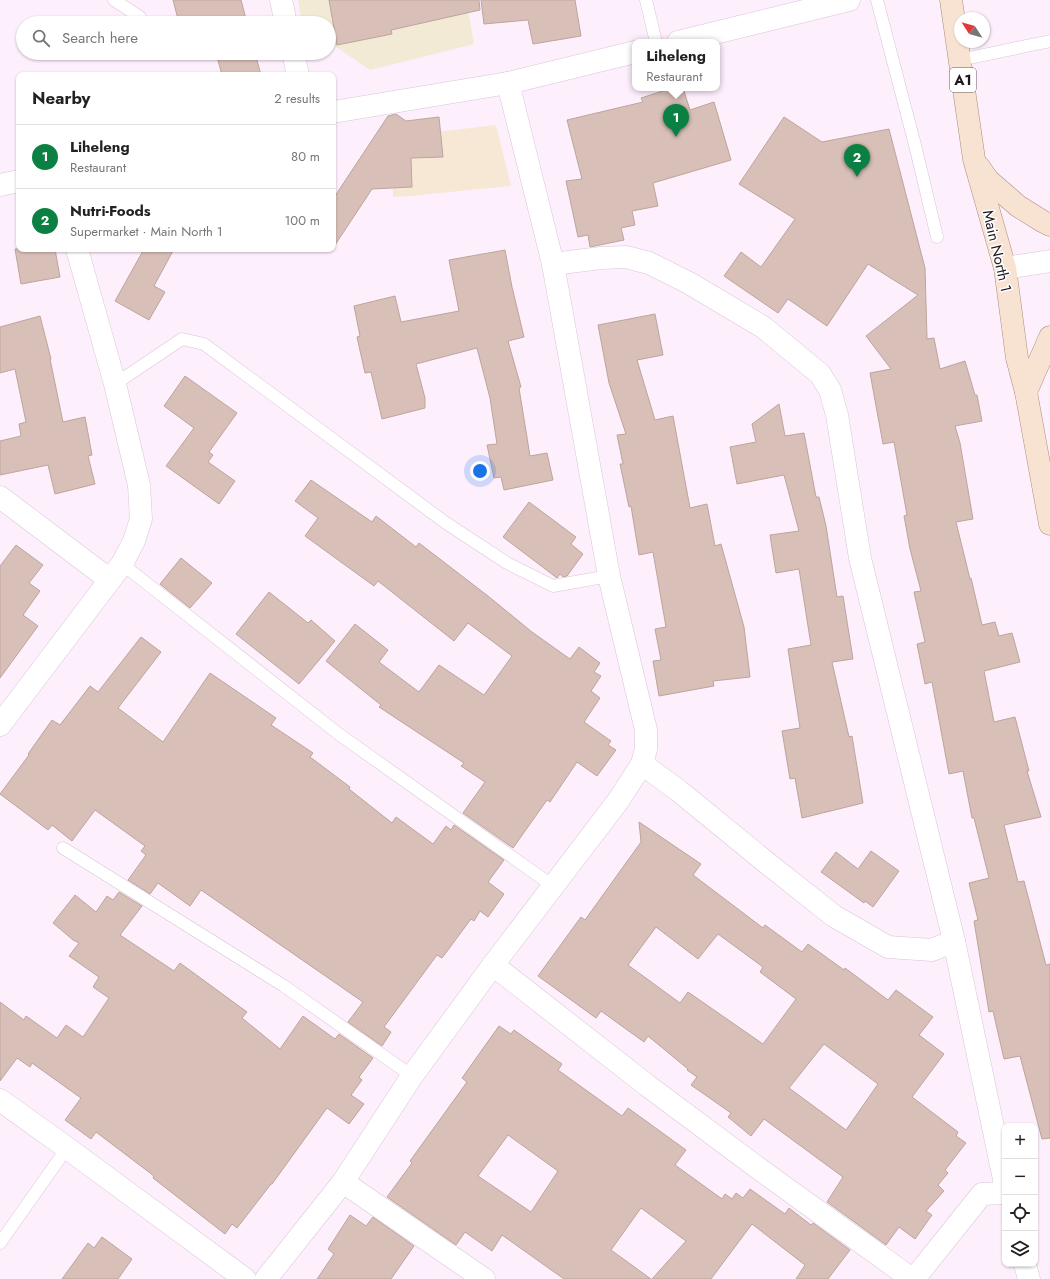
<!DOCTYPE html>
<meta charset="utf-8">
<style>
:root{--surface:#fff;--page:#f2f2f2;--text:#222;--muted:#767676;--line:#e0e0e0;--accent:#0b8043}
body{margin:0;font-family:Jost,sans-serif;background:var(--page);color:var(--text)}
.controls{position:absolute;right:12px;bottom:12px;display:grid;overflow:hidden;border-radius:8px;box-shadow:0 1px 3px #0004}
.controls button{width:36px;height:36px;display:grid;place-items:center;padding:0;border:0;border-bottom:1px solid var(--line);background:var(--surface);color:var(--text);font:20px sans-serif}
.compass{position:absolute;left:954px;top:12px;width:36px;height:36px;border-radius:50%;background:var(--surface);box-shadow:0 1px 3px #0004;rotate:306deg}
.you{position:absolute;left:480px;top:471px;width:14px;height:14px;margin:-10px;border:3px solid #fff;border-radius:50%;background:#1a73e8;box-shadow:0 0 0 6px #1a73e833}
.badge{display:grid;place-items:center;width:26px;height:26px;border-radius:50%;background:var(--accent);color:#fff;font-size:13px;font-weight:700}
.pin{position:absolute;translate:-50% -33px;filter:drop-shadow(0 1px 2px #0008)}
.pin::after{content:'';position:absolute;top:21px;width:14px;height:12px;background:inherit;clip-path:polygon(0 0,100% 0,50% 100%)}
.popup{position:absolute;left:632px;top:39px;width:88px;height:52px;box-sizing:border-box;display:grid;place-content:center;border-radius:8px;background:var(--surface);filter:drop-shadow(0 1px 3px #0005);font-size:13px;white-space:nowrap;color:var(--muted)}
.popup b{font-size:15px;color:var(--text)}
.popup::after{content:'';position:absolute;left:50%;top:100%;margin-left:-8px;border:8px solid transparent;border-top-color:var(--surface)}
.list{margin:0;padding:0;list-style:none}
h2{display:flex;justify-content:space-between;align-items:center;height:52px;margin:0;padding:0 16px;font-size:17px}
h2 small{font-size:13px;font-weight:400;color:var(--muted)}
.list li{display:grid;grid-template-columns:26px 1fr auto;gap:12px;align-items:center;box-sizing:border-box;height:64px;padding:0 16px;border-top:1px solid var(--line)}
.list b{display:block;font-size:15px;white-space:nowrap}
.list p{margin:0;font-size:13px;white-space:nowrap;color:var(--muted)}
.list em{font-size:13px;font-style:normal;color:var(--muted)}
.icon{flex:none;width:22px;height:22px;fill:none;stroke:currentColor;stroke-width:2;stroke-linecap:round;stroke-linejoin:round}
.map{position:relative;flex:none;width:1050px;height:1279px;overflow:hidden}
.search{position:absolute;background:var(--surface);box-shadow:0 1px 3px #0004;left:16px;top:16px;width:320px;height:44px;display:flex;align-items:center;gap:10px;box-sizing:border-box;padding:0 14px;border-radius:22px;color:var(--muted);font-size:15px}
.panel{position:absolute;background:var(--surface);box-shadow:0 1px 3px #0004;left:16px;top:72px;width:320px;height:180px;border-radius:8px}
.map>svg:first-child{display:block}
.commercial{fill:#f7e8d5}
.medical{fill:#f2ead4}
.building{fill:#d8bfb8;stroke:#bda59d;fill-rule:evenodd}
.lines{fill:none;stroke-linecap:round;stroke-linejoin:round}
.lane-casing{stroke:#d8c6d7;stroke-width:13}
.street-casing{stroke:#d8c6d7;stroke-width:23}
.secondary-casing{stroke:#d8c6d7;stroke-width:23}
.primary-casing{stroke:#a88f7e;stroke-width:23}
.lane{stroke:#fff;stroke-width:12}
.street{stroke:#fff;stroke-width:22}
.secondary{stroke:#fff;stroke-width:22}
.primary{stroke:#f8e2d1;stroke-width:22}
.labels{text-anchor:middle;stroke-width:3;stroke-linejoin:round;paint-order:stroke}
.shield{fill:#fff;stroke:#615d61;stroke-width:1}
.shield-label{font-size:14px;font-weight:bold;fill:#1d171d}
.street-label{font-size:15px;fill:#1d171d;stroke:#fff}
</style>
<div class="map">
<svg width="1050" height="1279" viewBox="0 0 1050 1279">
<rect width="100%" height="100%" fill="#feeffd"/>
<path class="commercial" d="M 496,125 L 511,186 L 410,196 L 393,197 L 392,165 L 410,135 Z"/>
<path class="medical" d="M 298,0 L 466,0 L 474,44 L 370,70 L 329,42 L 329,23 L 302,23 Z"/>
<g class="building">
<path d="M 173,0 L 241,0 L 247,23 L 179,23 Z"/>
<path d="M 329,0 L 479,0 L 480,10 L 391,30 L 392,34 L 337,45 Z"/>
<path d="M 481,0 L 575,0 L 581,36 L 533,44 L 528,20 L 484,24 Z"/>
<path d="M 216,53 L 255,53 L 261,75 L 222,75 Z"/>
<path d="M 672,88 L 683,88 L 690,110 L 714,102 L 731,160 L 653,183 L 658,206 L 632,211 L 635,225 L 621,228 L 624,240 L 590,247 L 588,235 L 578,237 L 566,181 L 582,179 L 567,120 L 643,102 L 641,98 Z"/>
<path d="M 396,114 L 406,121 L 439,117 L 443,157 L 411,158 L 412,187 L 372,189 L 333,248 L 333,199 L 388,116 Z"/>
<path d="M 784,117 L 822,142 L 889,129 L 925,268 L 927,339 L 934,338 L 940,369 L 965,361 L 975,395 L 977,395 L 982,421 L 955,426 L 960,443 L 973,519 L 956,522 L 970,579 L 971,578 L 982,625 L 995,622 L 999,636 L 1012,633 L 1020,662 L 984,671 L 994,722 L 1015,717 L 1029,771 L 1027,771 L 1041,817 L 1004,825 L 1018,882 L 1024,881 L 1046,965 L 1050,964 L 1050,1138 L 1042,1139 L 1020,1056 L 1004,1059 L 993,1011 L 989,1012 L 974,921 L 978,920 L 969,883 L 989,878 L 974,818 L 972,818 L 963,771 L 949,774 L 932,682 L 925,684 L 917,644 L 925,642 L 914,592 L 921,591 L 910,549 L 904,516 L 907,515 L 894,442 L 883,444 L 870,373 L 891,369 L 866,336 L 918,295 L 868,264 L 827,326 L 788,299 L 778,313 L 724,276 L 741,252 L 761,267 L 795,219 L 739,184 Z"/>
<path d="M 15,249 L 55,249 L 60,277 L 21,284 Z"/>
<path d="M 144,249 L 174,249 L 154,286 L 165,292 L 149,320 L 115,301 Z"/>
<path d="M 505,250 L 512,287 L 524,337 L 508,341 L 521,387 L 519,388 L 530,456 L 547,453 L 553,480 L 504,490 L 501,477 L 494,478 L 487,445 L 497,444 L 490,398 L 477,348 L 416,364 L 425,398 L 425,408 L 382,419 L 371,372 L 365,373 L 357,337 L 360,336 L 354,306 L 395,296 L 401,322 L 459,311 L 449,260 Z"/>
<path d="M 655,314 L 663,355 L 637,360 L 655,420 L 673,416 L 690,508 L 707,504 L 715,546 L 721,544 L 744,627 L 750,677 L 713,681 L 714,686 L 659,696 L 653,661 L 661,660 L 655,629 L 666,627 L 653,552 L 639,555 L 631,506 L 629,507 L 620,464 L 623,464 L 617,435 L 626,434 L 609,383 L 598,325 Z"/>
<path d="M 40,316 L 51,359 L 50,359 L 63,422 L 85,417 L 92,455 L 88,456 L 95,484 L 55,494 L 48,465 L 0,475 L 0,441 L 21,436 L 19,424 L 26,422 L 15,369 L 0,373 L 0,327 Z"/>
<path d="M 185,376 L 237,413 L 209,452 L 213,455 L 208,462 L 235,481 L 219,504 L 166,466 L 194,428 L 164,406 Z"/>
<path d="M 779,404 L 785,436 L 804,433 L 816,497 L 819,497 L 826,526 L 837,597 L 843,596 L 853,659 L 832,662 L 849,737 L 852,736 L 863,803 L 802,818 L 795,778 L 790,779 L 782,731 L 800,728 L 788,649 L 811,645 L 799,569 L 776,573 L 770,535 L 799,531 L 784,475 L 737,484 L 730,447 L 756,442 L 752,424 Z"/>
<path d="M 311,480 L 372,522 L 376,516 L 416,547 L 419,543 L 488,596 L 532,632 L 570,659 L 579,647 L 600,663 L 594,672 L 601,676 L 591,691 L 600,698 L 584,722 L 611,741 L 608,745 L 616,750 L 597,776 L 577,762 L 550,802 L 547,800 L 513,848 L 463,813 L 485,782 L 461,766 L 464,763 L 379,707 L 381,705 L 326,661 L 355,624 L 388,650 L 379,662 L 419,692 L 439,665 L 484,695 L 512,656 L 468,623 L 454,641 L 378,581 L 374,586 L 305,536 L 318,518 L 295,501 Z"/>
<path d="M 529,502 L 576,537 L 571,544 L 583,554 L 567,576 L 563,577 L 560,574 L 557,578 L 503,537 Z"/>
<path d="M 16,545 L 43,565 L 29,583 L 40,591 L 23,615 L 38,626 L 0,678 L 0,566 Z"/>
<path d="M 181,558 L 212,583 L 190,608 L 160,584 Z"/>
<path d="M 269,592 L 308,623 L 311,620 L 335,641 L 299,684 L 236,634 Z"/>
<path d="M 141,637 L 161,652 L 118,708 L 163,742 L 210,673 L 276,718 L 271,725 L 313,753 L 310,757 L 350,787 L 349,789 L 392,823 L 396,817 L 433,844 L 446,826 L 451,830 L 454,825 L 504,860 L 488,882 L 504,894 L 488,917 L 480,911 L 474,921 L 471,919 L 442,958 L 437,955 L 384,1027 L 391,1032 L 382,1046 L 348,1022 L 363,1002 L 201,890 L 190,906 L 158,883 L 150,894 L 128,880 L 146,855 L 141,851 L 145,846 L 95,810 L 72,841 L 52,825 L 48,830 L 0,794 L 29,755 L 28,754 L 52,720 L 60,725 L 90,686 L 98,692 Z"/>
<path d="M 639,822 L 701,864 L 693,875 L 763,928 L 765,925 L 802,952 L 808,944 L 844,970 L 845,968 L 888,1000 L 896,990 L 933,1017 L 919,1035 L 944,1054 L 912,1097 L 958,1132 L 956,1136 L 966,1143 L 945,1170 L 948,1173 L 938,1185 L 944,1191 L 926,1211 L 932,1215 L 915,1239 L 899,1227 L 886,1245 L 827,1202 L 843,1177 L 764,1119 L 751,1136 L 728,1117 L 731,1113 L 691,1085 L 697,1077 L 687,1070 L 688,1069 L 648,1036 L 644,1042 L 601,1011 L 596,1018 L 538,976 L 581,917 L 585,920 L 641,842 ZM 656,927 L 698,959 L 718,934 L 763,967 L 760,972 L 796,999 L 763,1044 L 688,992 L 680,1003 L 628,965 ZM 824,1044 L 878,1084 L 846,1130 L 789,1088 Z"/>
<path d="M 871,851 L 899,871 L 873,907 L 865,901 L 864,903 L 821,872 L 836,852 L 858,869 Z"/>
<path d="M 119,892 L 142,906 L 120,935 L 174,971 L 180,963 L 247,1012 L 242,1018 L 280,1049 L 303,1016 L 335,1039 L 339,1034 L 373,1058 L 359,1077 L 362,1080 L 351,1095 L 364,1104 L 349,1124 L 327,1108 L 272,1184 L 271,1184 L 237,1228 L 232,1224 L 225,1234 L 153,1178 L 154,1176 L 96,1132 L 91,1139 L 65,1120 L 81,1098 L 32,1063 L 30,1067 L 17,1058 L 0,1081 L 0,1002 L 24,1020 L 26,1016 L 57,1038 L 66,1025 L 83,1037 L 109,998 L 93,987 L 99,977 L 69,956 L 79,943 L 73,940 L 53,923 L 75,895 L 96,912 L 107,896 L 113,900 Z"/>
<path d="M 499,1026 L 511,1034 L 514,1030 L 562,1064 L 558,1070 L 622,1116 L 628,1108 L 686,1150 L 675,1165 L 722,1199 L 725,1194 L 732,1199 L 736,1193 L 743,1198 L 750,1189 L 785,1214 L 789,1208 L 811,1225 L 813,1223 L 850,1250 L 828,1279 L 796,1279 L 805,1265 L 752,1224 L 711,1279 L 652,1279 L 686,1241 L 641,1208 L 611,1250 L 651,1279 L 564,1279 L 502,1235 L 492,1251 L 465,1232 L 456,1245 L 387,1197 L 412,1163 L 410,1161 L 467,1082 L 462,1078 ZM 508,1135 L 558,1171 L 531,1212 L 478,1176 Z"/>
<path d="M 350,1215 L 366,1226 L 373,1217 L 414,1246 L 391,1279 L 317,1279 L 334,1254 L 328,1249 Z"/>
<path d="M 102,1237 L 132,1259 L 118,1279 L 62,1279 L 88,1243 L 94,1248 Z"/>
</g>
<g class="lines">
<defs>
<g id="lane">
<path d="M 114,0 L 140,17"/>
<path d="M 646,0 L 656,42"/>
<path d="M 877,0 L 915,145 L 937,237"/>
<path d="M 960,60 L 1050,41"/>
<path d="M 115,384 L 182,339 L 204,344 L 446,523 L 507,563 L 553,586 L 609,576"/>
<path d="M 122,564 L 340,735 L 553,886"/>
<path d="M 63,848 L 284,986 L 412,1076"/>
<path d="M 0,1243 L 67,1148"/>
</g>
<g id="street">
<path d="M 281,0 L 286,23"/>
<path d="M 678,42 L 849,0"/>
<path d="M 293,53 L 298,75"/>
<path d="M 333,112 L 508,83 L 635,52"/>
<path d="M 0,185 L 19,181"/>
<path d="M 553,264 L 601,258 L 626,257 L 649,263 L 689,283 L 763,327 L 820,374 L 830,390 L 837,415 L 860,558 L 954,941 L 1005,1184"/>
<path d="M 0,497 L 110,580"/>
<path d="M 0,725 L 122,564 L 134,541 L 141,519 L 139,485 L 115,384 L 77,249"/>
<path d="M 642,764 L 679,791 L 767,863 L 834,916 L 888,947 L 932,950 L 954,941"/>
<path d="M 493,965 L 648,1086 L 762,1171 L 912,1279"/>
<path d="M 0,1100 L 67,1148 L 245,1279"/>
<path d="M 343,1182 L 484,1279"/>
<path d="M 1025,1264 L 1029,1279"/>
<path d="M 266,1279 L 343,1182 L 412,1076 L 493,965 L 618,801 L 642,764 L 646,749 L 646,730 L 609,576 L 553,264 L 508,83"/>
<path d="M 914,1279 L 982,1194 L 1005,1193"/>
</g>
<path id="secondary" d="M 1005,268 L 1050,261"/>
<g id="primary">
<path d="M 951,0 L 974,159 L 1005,268 L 1017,358 L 1026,392 L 1050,524"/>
<path d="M 979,167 L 988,180 L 1018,206 L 1042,221 L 1050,225"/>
<path d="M 1026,392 L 1050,337"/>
</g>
</defs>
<use href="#lane" class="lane-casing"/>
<use href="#street" class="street-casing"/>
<use href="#secondary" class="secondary-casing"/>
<use href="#primary" class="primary-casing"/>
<use href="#lane" class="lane"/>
<use href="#street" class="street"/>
<use href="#secondary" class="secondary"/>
<use href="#primary" class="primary"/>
</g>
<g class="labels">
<rect class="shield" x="950" y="68" width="26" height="24" rx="3"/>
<g class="shield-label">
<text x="963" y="85">A1</text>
</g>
<g class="street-label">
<text transform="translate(997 251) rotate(77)" y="5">Main North 1</text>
</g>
</g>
</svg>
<div class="controls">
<button>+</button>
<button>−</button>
<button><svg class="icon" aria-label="locate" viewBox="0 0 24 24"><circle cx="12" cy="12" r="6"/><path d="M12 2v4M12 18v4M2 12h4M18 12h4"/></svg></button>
<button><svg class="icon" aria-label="layers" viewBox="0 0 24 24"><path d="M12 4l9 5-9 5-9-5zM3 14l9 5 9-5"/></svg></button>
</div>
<svg class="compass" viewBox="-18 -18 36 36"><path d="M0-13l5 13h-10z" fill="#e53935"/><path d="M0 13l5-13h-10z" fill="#767676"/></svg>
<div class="you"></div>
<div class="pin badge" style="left:676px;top:137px">1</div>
<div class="popup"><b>Liheleng</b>Restaurant</div>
<div class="pin badge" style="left:857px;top:177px">2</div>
<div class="search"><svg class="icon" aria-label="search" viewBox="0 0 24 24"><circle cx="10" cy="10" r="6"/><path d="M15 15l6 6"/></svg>Search here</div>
<section class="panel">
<h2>Nearby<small>2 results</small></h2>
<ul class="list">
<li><span class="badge">1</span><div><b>Liheleng</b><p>Restaurant</p></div><em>80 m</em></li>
<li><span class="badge">2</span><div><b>Nutri-Foods</b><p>Supermarket · Main North 1</p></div><em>100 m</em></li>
</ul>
</section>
</div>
